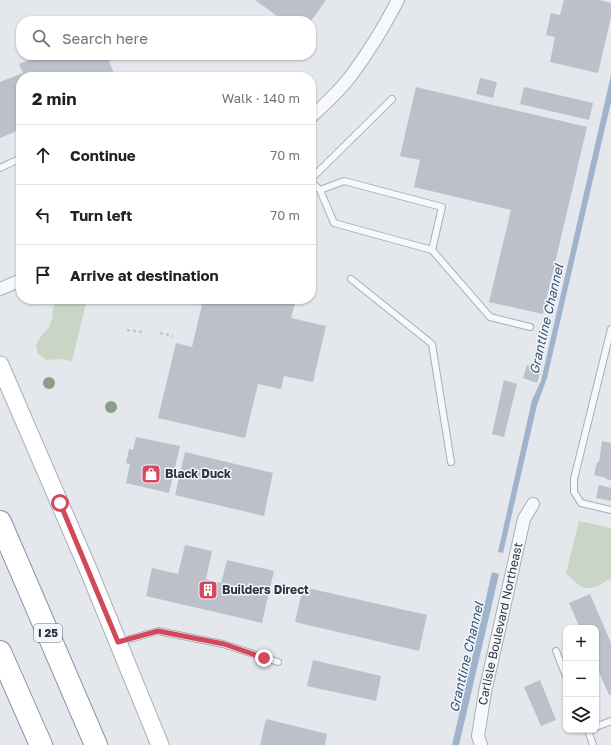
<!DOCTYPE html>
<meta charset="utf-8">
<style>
:root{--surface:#fff;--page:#f2f2f2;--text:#202124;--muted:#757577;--line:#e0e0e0}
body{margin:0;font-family:"Golos Text",sans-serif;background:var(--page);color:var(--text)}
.controls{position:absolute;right:12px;bottom:12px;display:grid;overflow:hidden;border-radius:8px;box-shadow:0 1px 3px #0004}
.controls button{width:36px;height:36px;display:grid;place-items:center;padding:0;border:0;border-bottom:1px solid var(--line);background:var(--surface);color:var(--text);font:20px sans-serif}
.stop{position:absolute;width:12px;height:12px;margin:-9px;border:3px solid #d1495b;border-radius:50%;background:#fff}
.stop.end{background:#d1495b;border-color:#fff;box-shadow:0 1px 4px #0008}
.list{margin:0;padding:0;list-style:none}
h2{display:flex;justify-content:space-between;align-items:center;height:52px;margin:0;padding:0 16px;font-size:17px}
h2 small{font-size:13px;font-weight:400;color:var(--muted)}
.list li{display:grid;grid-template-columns:26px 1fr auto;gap:12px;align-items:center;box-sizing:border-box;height:60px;padding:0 16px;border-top:1px solid var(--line)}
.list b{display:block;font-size:15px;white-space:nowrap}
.list em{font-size:13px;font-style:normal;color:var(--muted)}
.icon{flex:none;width:22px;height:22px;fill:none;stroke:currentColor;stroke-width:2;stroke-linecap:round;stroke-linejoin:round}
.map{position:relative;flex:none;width:611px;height:745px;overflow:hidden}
.search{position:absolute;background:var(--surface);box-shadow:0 1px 3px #0004;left:16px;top:16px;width:300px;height:44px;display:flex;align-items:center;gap:10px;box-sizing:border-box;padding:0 14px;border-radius:16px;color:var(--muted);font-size:15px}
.panel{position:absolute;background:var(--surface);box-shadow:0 1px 3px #0004;left:16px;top:72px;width:300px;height:232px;border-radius:16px}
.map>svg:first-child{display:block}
.green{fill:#c9d6c5}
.water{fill:#9fb4cc}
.building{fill:#bbc0ca}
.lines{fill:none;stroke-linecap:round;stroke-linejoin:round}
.lane-casing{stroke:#a9aeb7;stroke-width:8}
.street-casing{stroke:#a9aeb7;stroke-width:14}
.secondary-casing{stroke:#a9aeb7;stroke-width:19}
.highway-casing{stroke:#8b94a3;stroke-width:24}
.path{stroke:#c2c5cb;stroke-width:2.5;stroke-dasharray:3 3;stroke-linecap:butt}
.lane{stroke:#f7f8fa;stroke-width:6}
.street{stroke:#f7f8fa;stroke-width:12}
.secondary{stroke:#fff;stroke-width:17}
.highway{stroke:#fff;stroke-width:22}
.tree{fill:#899d89}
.route{stroke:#d1495b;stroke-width:5}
.labels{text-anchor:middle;stroke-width:3;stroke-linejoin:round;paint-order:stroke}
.shield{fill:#f4f6f9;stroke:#676e7b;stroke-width:1}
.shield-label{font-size:11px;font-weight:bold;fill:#2b3445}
.poi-label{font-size:12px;font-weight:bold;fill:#2b3445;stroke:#f4f6f9;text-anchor:start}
.street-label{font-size:12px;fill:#2b3445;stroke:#f4f6f9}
.water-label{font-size:13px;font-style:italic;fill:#34527a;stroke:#f4f6f9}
</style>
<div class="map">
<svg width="611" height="745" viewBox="0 0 611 745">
<rect width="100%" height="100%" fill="#e4e7ec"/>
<g class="green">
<path d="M 57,299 L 87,299 L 72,361 L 60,359 L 46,360 L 38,354 L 36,345 L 41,336 L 49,327 L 52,319 L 53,308 Z"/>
<path d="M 579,521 L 611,528 L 611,579 C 606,580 604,583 600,585 C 583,593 577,584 566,573 Z"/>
</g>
<g class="water">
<path d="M 611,75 L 611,102 L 547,378 L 537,405 L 503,553 L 498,552 L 532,400 L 541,381 Z"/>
<path d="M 492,572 L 499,574 L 459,745 L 452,745 Z"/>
</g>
<g class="building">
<path d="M 255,0 L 326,0 L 311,21 L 284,21 Z"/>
<path d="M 564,0 L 600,0 L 611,3 L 611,17 L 598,73 L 550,62 L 555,37 L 546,35 L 551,13 L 560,15 Z"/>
<path d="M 42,55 L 107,55 L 115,77 L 21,77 L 21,134 L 19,130 L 0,138 L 0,82 L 23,73 L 19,64 Z"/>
<path d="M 480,78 L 497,82 L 493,98 L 476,94 Z"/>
<path d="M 416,87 L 587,127 L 543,314 L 489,302 L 511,210 L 414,187 L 420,160 L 400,156 Z"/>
<path d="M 524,87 L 593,103 L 589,120 L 520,104 Z"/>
<path d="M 185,299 L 296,299 L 291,318 L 326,326 L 313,382 L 284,376 L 281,389 L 258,384 L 245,438 L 158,418 L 176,343 L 192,347 L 202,305 L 185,301 Z"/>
<path d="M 527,365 L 541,370 L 537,383 L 523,378 Z"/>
<path d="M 504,380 L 517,384 L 504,437 L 492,434 Z"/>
<path d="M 136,437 L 180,446 L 169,493 L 126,483 L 130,464 L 126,463 L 129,449 L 133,450 Z"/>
<path d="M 602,441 L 611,443 L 611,480 L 606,479 L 606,478 L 594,475 L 597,462 L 599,462 Z"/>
<path d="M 185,452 L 273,473 L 264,516 L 175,495 Z"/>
<path d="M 599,485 L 611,488 L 611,501 L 596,498 Z"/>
<path d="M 185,545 L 212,551 L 206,579 L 221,583 L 227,560 L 274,571 L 262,623 L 146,596 L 152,568 L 178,574 Z"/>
<path d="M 303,587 L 427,615 L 419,651 L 295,622 Z"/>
<path d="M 590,594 L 611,643 L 611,695 L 609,695 L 596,665 L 596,628 L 580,628 L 569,603 Z"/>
<path d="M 313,660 L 381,676 L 376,701 L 307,686 Z"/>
<path d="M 540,680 L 556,720 L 541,726 L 524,687 Z"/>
<path d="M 266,719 L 327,734 L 325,745 L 260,745 Z"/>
</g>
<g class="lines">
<defs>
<g id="lane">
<path d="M 0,168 L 21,158"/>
<path d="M 311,179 L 392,99"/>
<path d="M 311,182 L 320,190 L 334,223 L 432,250 L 442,207 L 344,181 L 320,190"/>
<path d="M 432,250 L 490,317 L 530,327"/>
<path d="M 351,279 L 432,344 L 451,462"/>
<path d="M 611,329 L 574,479 L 574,492 L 581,503 L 611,510"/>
<path d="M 119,642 L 158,631 L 223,644 L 278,662"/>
<path d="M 556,651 L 566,676"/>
<path d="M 596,727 L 611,721"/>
<path d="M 588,730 L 593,745"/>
</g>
<g id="street">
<path d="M 311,117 C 326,103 341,90 353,73 C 370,50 385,25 398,0"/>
<path d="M 0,289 L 21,280"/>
<path id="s1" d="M 481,745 L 478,736 L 485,692 L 524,519 L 533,504"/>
</g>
<path id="secondary" d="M 0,365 L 88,569 L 160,745"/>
<g id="highway">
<path d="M 0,522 L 96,745"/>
<path d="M 0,652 L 41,745"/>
</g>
</defs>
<use href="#lane" class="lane-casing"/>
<use href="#street" class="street-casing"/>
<use href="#secondary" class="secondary-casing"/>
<use href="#highway" class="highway-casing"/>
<g class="path">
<path d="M 127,330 L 142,332"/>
<path d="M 160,333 L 173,336"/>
</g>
<use href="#lane" class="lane"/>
<use href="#street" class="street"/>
<use href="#secondary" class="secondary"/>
<use href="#highway" class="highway"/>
</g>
<g class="tree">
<circle cx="49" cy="383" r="6"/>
<circle cx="111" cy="407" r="6"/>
</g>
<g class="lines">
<path class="route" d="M 60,503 L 118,642 L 158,631 L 224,644 L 264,658"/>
</g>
<defs>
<symbol id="shop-square" viewBox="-11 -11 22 22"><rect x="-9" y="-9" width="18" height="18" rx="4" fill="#d1495b" stroke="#f4f6f9"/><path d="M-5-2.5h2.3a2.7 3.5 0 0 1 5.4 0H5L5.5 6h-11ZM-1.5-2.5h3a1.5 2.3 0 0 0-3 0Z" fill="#fff"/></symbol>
<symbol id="building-square" viewBox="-11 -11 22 22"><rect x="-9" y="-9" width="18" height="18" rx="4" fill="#d1495b" stroke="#f4f6f9"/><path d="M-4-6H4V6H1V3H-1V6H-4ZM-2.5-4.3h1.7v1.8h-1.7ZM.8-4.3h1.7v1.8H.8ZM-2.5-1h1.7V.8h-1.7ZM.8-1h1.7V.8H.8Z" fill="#fff"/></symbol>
</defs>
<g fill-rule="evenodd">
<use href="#shop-square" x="140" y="463" width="22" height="22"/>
<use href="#building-square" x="197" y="579" width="22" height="22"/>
</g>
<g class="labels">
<rect class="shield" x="34" y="624" width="28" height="18" rx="3"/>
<g class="shield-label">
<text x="48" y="637">I 25</text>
</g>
<g class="poi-label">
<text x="165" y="478">Black Duck</text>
<text x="222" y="594">Builders Direct</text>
</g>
<g class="street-label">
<text dy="4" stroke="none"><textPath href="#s1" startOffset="124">Carlisle Boulevard Northeast</textPath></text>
</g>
<g class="water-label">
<text transform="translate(546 319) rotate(-77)" y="5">Grantline Channel</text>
<text transform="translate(466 657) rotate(-77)" y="5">Grantline Channel</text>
</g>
</g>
</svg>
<div class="controls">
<button>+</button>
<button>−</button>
<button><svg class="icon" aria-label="layers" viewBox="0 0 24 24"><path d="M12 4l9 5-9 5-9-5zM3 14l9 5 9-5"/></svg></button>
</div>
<div class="stop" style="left:60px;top:503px"></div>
<div class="stop end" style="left:264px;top:658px"></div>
<div class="search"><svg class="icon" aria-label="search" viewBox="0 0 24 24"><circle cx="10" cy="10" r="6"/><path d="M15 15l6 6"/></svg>Search here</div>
<section class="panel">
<h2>2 min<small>Walk · 140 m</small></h2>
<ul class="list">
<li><svg class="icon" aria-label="ahead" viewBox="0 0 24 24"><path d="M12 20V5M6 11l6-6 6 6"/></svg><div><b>Continue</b></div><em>70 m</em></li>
<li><svg class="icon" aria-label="left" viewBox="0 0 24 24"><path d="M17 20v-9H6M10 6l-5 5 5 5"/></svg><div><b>Turn left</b></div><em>70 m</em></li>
<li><svg class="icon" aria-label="arrive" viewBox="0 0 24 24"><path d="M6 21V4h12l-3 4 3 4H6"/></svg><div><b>Arrive at destination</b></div></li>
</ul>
</section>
</div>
